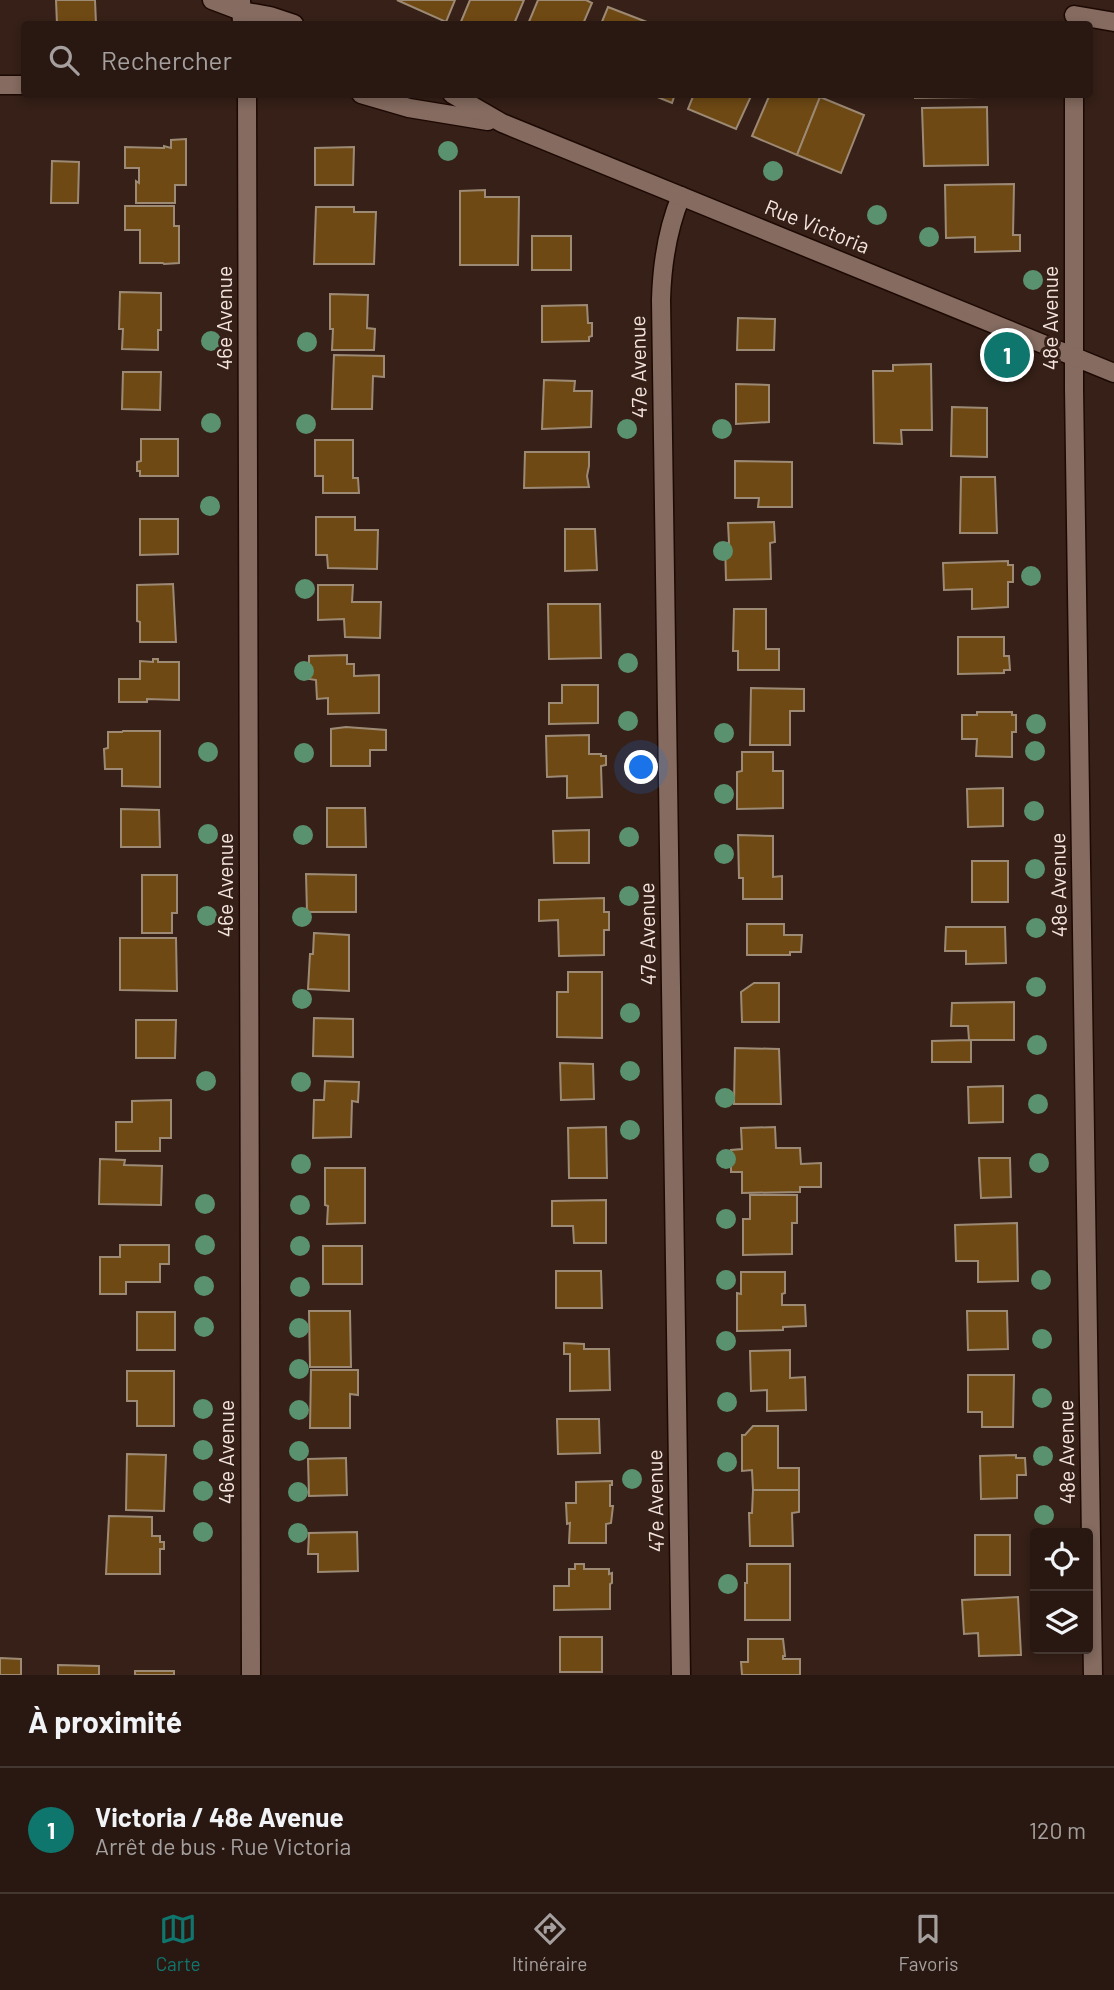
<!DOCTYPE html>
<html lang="fr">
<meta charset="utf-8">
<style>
:root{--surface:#281811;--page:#34251f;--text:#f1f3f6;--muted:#a5a09f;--line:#443731;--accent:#0f766e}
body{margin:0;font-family:Barlow,sans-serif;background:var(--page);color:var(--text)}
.controls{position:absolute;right:21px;bottom:21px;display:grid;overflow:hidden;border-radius:7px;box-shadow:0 4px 10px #0003}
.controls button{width:63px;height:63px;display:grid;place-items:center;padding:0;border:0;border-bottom:2px solid var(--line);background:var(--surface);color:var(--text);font:35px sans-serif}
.you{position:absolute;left:642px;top:768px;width:24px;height:24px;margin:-18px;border:5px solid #fff;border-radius:50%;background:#1a73e8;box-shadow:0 0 0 10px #1a73e833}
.badge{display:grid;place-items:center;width:46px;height:46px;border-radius:50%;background:var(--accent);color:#fff;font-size:23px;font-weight:700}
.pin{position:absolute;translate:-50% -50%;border:4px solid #fff;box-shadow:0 2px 7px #0006}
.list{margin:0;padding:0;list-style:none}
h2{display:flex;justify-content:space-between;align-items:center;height:91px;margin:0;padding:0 28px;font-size:30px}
h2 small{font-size:23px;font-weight:400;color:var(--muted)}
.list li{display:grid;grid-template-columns:46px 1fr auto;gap:21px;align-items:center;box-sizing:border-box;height:126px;padding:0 28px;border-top:2px solid var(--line)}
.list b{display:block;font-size:26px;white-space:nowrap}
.list p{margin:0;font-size:23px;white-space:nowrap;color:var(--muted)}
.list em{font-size:23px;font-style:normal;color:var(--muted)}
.icon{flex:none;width:38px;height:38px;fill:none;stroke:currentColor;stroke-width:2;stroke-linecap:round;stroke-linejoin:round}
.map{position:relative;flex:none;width:1114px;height:1675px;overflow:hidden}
.search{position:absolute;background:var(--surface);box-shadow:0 4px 10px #0003;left:21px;right:21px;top:21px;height:77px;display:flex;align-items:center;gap:18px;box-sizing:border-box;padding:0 24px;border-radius:7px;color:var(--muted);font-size:26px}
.sheet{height:217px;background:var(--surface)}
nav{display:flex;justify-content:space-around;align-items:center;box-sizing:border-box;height:98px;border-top:2px solid var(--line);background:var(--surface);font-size:19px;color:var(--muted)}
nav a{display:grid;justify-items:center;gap:4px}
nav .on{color:var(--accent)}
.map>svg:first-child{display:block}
.building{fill:#6e4914;stroke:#9d8a75;stroke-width:2}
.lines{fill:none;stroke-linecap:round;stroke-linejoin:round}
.minor-casing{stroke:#1d0903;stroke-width:21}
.tertiary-casing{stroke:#1d0903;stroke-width:21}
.secondary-casing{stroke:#1d0903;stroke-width:21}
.minor{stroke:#856b60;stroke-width:18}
.tertiary{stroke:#856b60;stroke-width:18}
.secondary{stroke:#856b60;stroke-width:18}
.tree{fill:#5a916e}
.labels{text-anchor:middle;stroke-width:6;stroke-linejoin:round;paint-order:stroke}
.street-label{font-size:21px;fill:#f5e5df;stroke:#362017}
</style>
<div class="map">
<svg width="1114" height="1675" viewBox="0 0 1114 1675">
<rect width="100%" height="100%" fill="#362017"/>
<g class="building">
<path d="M 56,0 L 95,0 L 96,24 L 57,24 Z"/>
<path d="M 397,0 L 455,0 L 446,22 Z"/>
<path d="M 470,0 L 524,0 L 514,24 L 460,24 Z"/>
<path d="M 538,0 L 586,0 L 592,3 L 583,24 L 528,24 Z"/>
<path d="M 608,7 L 652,24 L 601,24 Z"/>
<path d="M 650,94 L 675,94 L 672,103 Z"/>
<path d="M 694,94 L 752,94 L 736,129 L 688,109 Z"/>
<path d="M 770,94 L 813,94 L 820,97 L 797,155 L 752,136 Z"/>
<path d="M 915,94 L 979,94 L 979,97 L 915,98 Z"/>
<path d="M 820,97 L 864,115 L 841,173 L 797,155 Z"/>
<path d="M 987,107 L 988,165 L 924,166 L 922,108 Z"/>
<path d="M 186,139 L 186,185 L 175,185 L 175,203 L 136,203 L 136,181 L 139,183 L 139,168 L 125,168 L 125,147 L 164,148 L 164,146 L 171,148 L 171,140 Z"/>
<path d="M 354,147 L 353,185 L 315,185 L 315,148 Z"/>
<path d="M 52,161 L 79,162 L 78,203 L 51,203 Z"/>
<path d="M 1014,184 L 1013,235 L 1020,235 L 1020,251 L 975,252 L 975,237 L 946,238 L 945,185 Z"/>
<path d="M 485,190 L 485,197 L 519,197 L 518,265 L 460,265 L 460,191 Z"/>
<path d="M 125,206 L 174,206 L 174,226 L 179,226 L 179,263 L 164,264 L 163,263 L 140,263 L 140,230 L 125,230 Z"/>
<path d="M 316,207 L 354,207 L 354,212 L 376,212 L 374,264 L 314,264 Z"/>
<rect x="532" y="236" width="39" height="34"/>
<path d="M 120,292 L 161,293 L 161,330 L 158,330 L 158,350 L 122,349 L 123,329 L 119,329 Z"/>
<path d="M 330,294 L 368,295 L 367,328 L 375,329 L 374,350 L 332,350 L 333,329 L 330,329 Z"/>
<path d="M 587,305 L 588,323 L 592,323 L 592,336 L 589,337 L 589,341 L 542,342 L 542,306 Z"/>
<path d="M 738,318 L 775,319 L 774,350 L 737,350 Z"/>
<path d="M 334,355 L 384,356 L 384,377 L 373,376 L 372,409 L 332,409 Z"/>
<path d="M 931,364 L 932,430 L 901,430 L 902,444 L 874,443 L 873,371 L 893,371 L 893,365 Z"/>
<path d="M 123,372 L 161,372 L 160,410 L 122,409 Z"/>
<path d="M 544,380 L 575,381 L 574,391 L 592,391 L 591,427 L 542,429 Z"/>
<path d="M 736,384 L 769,385 L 769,422 L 736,424 Z"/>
<path d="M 952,407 L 987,408 L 987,457 L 951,456 Z"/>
<path d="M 141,439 L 178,439 L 178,476 L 140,476 L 140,471 L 137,471 L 137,462 L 141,461 Z"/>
<path d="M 315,440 L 353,440 L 353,478 L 358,478 L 359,493 L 323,493 L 323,476 L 315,476 Z"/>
<path d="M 525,452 L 589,452 L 589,466 L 587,476 L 589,487 L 524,488 Z"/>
<path d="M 735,461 L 792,462 L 792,507 L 758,507 L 759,498 L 735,498 Z"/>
<path d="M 961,477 L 995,477 L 997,533 L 960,533 Z"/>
<path d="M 316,517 L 355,517 L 355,530 L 378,530 L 377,569 L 328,568 L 327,555 L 316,555 Z"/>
<path d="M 140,519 L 178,519 L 178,554 L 140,555 Z"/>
<path d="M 774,522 L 775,542 L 770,543 L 771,579 L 726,580 L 725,543 L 729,543 L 728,523 Z"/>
<path d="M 565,529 L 595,529 L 597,570 L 565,571 Z"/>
<path d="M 1008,561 L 1008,565 L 1013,565 L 1013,582 L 1008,582 L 1008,607 L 972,609 L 972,589 L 944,590 L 943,563 Z"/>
<path d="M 173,584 L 176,642 L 140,642 L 140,622 L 137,621 L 137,585 Z"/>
<path d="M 318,585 L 353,585 L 352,602 L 381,602 L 380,638 L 345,637 L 344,619 L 318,620 Z"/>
<path d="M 548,604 L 600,604 L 601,658 L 549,659 Z"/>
<path d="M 734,609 L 766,609 L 766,649 L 779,649 L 779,670 L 738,670 L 738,651 L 733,651 Z"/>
<path d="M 958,637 L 1004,637 L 1004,656 L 1009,656 L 1010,670 L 1004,670 L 1004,673 L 958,674 Z"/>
<path d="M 347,655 L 347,664 L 354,664 L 354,676 L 379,675 L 379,713 L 328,714 L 328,698 L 317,699 L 316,680 L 309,679 L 309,656 Z"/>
<path d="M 153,659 L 158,659 L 158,662 L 179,662 L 179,700 L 147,699 L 147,702 L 119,702 L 119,679 L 140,679 L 140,661 L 153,662 Z"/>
<path d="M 562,685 L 598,685 L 598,723 L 549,724 L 549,703 L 562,703 Z"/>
<path d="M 751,688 L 804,689 L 804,711 L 790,711 L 790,745 L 750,745 Z"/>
<path d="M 977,712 L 1012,712 L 1012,715 L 1016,715 L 1016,732 L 1012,732 L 1012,757 L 976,756 L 977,739 L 962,739 L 962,715 L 977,715 Z"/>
<path d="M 346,727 L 386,730 L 386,750 L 370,750 L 370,766 L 331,766 L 331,729 Z"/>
<path d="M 123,731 L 160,731 L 160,787 L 122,786 L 122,769 L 105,769 L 104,749 L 108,748 L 108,732 L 122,732 Z"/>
<path d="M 589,735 L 589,754 L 601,754 L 601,756 L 606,756 L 606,765 L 601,766 L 602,797 L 567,798 L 567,776 L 547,777 L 546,736 Z"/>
<path d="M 742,752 L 773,752 L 773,771 L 783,771 L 783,808 L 737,809 L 737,772 L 742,771 Z"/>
<path d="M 1003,788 L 1003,826 L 968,827 L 967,789 Z"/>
<path d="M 327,808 L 365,808 L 366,847 L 327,847 Z"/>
<path d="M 121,809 L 159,810 L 160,847 L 121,847 Z"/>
<path d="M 589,830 L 589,863 L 554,863 L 553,831 Z"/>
<path d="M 738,835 L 773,836 L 773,877 L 782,876 L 782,899 L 743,899 L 743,878 L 739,878 Z"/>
<rect x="972" y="861" width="36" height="41"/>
<path d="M 306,874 L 356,875 L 356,912 L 307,912 Z"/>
<path d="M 142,875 L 177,875 L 177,913 L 172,913 L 172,933 L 142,933 Z"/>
<path d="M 604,898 L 604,912 L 609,912 L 609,930 L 604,930 L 604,955 L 559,956 L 558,920 L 539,921 L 539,900 Z"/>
<path d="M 747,924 L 784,924 L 784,935 L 802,935 L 801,952 L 790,952 L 790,955 L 747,955 Z"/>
<path d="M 946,927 L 1005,927 L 1006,963 L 966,964 L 966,951 L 945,951 Z"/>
<path d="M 314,933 L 349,935 L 349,991 L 308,989 L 310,954 L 313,954 Z"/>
<path d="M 120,938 L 176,938 L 177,991 L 120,990 Z"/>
<path d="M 568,972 L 602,972 L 602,1038 L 557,1037 L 557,992 L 568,992 Z"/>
<path d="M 754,983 L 779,983 L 779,1022 L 742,1022 L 741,992 Z"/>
<path d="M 1014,1002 L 1014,1040 L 971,1040 L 971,1062 L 932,1062 L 932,1041 L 969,1040 L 968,1026 L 951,1026 L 952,1003 Z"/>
<path d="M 314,1018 L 353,1019 L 353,1057 L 313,1056 Z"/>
<path d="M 136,1020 L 176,1020 L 175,1058 L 136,1058 Z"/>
<path d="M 735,1048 L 779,1049 L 781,1104 L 734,1104 Z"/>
<path d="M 560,1063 L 593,1064 L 594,1099 L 561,1100 Z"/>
<path d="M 325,1081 L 359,1082 L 358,1102 L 352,1101 L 351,1137 L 313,1138 L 314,1100 L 324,1100 Z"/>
<path d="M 1003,1086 L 1003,1122 L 969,1123 L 968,1087 Z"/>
<path d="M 171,1100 L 171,1138 L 160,1138 L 160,1151 L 116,1151 L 116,1122 L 132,1122 L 132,1101 Z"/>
<path d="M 606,1127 L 607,1178 L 569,1178 L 568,1128 Z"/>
<path d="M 775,1127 L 776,1148 L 800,1148 L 801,1164 L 821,1163 L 821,1187 L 800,1187 L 800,1192 L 742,1193 L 742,1172 L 731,1172 L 731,1150 L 742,1149 L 741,1128 Z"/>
<path d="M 979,1158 L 1010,1158 L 1011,1197 L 981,1198 Z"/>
<path d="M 100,1159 L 125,1160 L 124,1165 L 162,1166 L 161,1205 L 99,1204 Z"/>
<path d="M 325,1168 L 365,1168 L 365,1223 L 327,1224 L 328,1206 L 325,1205 Z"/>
<path d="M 750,1195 L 797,1195 L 797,1223 L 792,1223 L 792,1254 L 743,1255 L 743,1219 L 750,1219 Z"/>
<path d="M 606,1200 L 606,1243 L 574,1243 L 573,1226 L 552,1226 L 552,1201 Z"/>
<path d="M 1017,1223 L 1018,1281 L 978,1282 L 978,1261 L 956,1261 L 955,1225 Z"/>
<path d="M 120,1245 L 169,1245 L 169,1264 L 160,1264 L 160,1282 L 126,1282 L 126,1294 L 100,1294 L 100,1257 L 120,1257 Z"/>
<rect x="323" y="1246" width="39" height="38"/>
<path d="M 556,1271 L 601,1271 L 602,1308 L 556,1308 Z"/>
<path d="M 741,1272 L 785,1272 L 785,1293 L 782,1294 L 782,1305 L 805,1305 L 806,1326 L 783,1327 L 783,1330 L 737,1331 L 737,1293 L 741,1294 Z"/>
<path d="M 309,1311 L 350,1311 L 351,1367 L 310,1367 Z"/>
<path d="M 967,1311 L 1007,1311 L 1008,1349 L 968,1350 Z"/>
<rect x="137" y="1312" width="38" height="38"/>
<path d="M 564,1343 L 584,1344 L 584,1349 L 609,1349 L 610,1390 L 570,1391 L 570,1354 L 564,1354 Z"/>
<path d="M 790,1350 L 790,1378 L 805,1377 L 806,1410 L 767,1411 L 767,1390 L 751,1391 L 750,1351 Z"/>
<path d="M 311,1370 L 358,1370 L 358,1395 L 350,1394 L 350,1428 L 310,1428 Z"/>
<path d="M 127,1371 L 174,1371 L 174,1426 L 137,1426 L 137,1401 L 127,1401 Z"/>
<path d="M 968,1375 L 1014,1375 L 1013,1427 L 982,1427 L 982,1412 L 968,1412 Z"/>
<path d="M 557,1419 L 599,1419 L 600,1453 L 558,1454 Z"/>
<path d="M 753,1426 L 778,1426 L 778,1468 L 799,1468 L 799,1490 L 753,1490 L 752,1470 L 742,1471 L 742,1435 L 745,1435 Z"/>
<path d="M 127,1454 L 166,1455 L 164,1511 L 126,1510 Z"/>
<path d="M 1016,1455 L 1016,1458 L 1025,1458 L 1026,1475 L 1017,1475 L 1017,1498 L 981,1499 L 980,1456 Z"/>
<path d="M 346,1458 L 347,1495 L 309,1496 L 308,1459 Z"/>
<path d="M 612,1481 L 612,1485 L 610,1485 L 610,1506 L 613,1506 L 611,1523 L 606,1524 L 606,1543 L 569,1543 L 570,1523 L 567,1524 L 566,1503 L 576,1503 L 576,1482 Z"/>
<path d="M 753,1490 L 799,1490 L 799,1512 L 792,1513 L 793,1546 L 750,1546 L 749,1513 L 752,1513 Z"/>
<path d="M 109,1516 L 152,1517 L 152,1536 L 160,1536 L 160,1542 L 164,1542 L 164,1549 L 160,1549 L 160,1574 L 106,1574 Z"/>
<path d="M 357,1532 L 358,1571 L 318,1572 L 318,1554 L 308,1554 L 309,1533 Z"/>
<rect x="975" y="1535" width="35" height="40"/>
<path d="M 575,1564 L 584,1564 L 584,1569 L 609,1569 L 609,1574 L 612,1573 L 612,1583 L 610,1584 L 610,1609 L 554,1610 L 554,1586 L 569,1586 L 569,1569 L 575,1569 Z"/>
<path d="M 747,1564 L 790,1564 L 790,1620 L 745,1620 L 745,1583 L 747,1583 Z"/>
<path d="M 1018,1597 L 1021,1655 L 979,1656 L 978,1633 L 964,1634 L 962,1600 Z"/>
<rect x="560" y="1637" width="42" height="35"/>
<path d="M 748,1639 L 783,1639 L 785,1656 L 783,1656 L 783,1659 L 800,1659 L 800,1675 L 742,1675 L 741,1662 L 748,1662 Z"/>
<path d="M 0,1658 L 21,1659 L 21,1675 L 0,1675 Z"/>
<path d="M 58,1665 L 99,1666 L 99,1675 L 58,1675 Z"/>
<rect x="135" y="1671" width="39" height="4"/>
</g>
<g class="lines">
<defs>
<g id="minor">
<path d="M 241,0 L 242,24"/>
<path d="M 1074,15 L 1114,22"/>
<path d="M 247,94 L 251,1675"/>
<path d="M 1074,94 L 1074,389 L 1093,1675"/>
<path d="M 681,1675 L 661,300 C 662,263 667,230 681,196"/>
</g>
<path id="tertiary" d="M 0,85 L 24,85"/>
<g id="secondary">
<path d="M 212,0 L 241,11 L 270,16 L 294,24"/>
<path d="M 361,94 L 409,108 L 488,121"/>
<path d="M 452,94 L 502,123 L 1114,373"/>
</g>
</defs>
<use href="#minor" class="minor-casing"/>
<use href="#tertiary" class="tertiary-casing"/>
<use href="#secondary" class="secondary-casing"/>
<use href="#minor" class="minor"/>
<use href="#tertiary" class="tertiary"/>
<use href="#secondary" class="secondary"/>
</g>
<g class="tree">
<circle cx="448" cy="151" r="10"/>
<circle cx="773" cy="171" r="10"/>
<circle cx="877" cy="215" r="10"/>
<circle cx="929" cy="237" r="10"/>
<circle cx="1033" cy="280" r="10"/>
<circle cx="211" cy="341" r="10"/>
<circle cx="307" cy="342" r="10"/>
<circle cx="211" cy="423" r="10"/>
<circle cx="306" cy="424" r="10"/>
<circle cx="627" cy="429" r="10"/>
<circle cx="722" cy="429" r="10"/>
<circle cx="210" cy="506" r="10"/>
<circle cx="723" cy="551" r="10"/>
<circle cx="1031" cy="576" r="10"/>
<circle cx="305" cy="589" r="10"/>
<circle cx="628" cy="663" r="10"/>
<circle cx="304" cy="671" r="10"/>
<circle cx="628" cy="721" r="10"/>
<circle cx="1036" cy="724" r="10"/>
<circle cx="724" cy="733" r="10"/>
<circle cx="1035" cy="751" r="10"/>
<circle cx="208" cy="752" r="10"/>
<circle cx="304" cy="753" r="10"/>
<circle cx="724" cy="794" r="10"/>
<circle cx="1034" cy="811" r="10"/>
<circle cx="208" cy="834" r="10"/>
<circle cx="303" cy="835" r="10"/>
<circle cx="629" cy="837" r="10"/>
<circle cx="724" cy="854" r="10"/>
<circle cx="1035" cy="869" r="10"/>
<circle cx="629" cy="896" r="10"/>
<circle cx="207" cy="916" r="10"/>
<circle cx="302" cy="917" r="10"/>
<circle cx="1036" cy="928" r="10"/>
<circle cx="1036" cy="987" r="10"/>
<circle cx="302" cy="999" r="10"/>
<circle cx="630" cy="1013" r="10"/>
<circle cx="1037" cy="1045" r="10"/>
<circle cx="630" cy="1071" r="10"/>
<circle cx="206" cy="1081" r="10"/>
<circle cx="301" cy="1082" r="10"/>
<circle cx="725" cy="1098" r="10"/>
<circle cx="1038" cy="1104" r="10"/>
<circle cx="630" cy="1130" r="10"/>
<circle cx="726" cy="1159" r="10"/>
<circle cx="1039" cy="1163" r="10"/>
<circle cx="301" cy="1164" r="10"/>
<circle cx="205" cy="1204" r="10"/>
<circle cx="300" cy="1205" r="10"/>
<circle cx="726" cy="1219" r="10"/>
<circle cx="205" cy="1245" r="10"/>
<circle cx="300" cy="1246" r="10"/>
<circle cx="726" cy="1280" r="10"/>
<circle cx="1041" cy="1280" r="10"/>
<circle cx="204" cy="1286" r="10"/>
<circle cx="300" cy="1287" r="10"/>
<circle cx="204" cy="1327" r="10"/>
<circle cx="299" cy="1328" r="10"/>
<circle cx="1042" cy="1339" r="10"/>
<circle cx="726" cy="1341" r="10"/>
<circle cx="299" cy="1369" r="10"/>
<circle cx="1042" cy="1398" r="10"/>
<circle cx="727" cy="1402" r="10"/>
<circle cx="203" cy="1409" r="10"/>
<circle cx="299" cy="1410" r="10"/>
<circle cx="203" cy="1450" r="10"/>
<circle cx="299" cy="1451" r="10"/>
<circle cx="1043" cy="1456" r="10"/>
<circle cx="727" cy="1462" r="10"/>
<circle cx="632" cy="1479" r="10"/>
<circle cx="203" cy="1491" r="10"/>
<circle cx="298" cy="1492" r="10"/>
<circle cx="1044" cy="1515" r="10"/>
<circle cx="203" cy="1532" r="10"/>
<circle cx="298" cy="1533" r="10"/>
<circle cx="728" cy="1584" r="10"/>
</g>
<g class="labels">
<g class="street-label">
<text transform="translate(817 227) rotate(22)" y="7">Rue Victoria</text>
<text transform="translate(225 318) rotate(-90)" y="7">46e Avenue</text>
<text transform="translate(1051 318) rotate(-90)" y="7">48e Avenue</text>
<text transform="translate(639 367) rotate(-91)" y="7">47e Avenue</text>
<text transform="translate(226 885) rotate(-90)" y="7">46e Avenue</text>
<text transform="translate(1059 885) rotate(-91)" y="7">48e Avenue</text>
<text transform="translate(648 934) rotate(-91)" y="7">47e Avenue</text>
<text transform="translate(227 1452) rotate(-90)" y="7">46e Avenue</text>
<text transform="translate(1067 1452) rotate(-91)" y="7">48e Avenue</text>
<text transform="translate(656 1501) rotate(-91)" y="7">47e Avenue</text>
</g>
</g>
</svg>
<div class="controls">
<button><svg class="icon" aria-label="locate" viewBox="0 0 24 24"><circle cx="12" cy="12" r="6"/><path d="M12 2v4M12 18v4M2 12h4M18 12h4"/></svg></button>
<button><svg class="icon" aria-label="layers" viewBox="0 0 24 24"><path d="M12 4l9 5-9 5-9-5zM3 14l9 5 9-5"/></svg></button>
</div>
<div class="you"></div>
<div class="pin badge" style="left:1007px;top:355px">1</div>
<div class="search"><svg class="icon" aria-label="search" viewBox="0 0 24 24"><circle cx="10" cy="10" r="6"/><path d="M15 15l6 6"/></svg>Rechercher</div>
</div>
<section class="sheet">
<h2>À proximité<small></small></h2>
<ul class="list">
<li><span class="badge">1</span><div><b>Victoria / 48e Avenue</b><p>Arrêt de bus · Rue Victoria</p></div><em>120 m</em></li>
</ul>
</section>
<nav>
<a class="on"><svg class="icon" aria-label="map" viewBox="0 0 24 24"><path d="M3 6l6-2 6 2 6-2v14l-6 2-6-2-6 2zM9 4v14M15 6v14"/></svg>Carte</a>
<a><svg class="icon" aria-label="directions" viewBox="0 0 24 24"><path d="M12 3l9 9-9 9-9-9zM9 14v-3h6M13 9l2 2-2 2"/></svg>Itinéraire</a>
<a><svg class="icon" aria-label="saved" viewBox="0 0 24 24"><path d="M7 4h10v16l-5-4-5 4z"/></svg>Favoris</a>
</nav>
